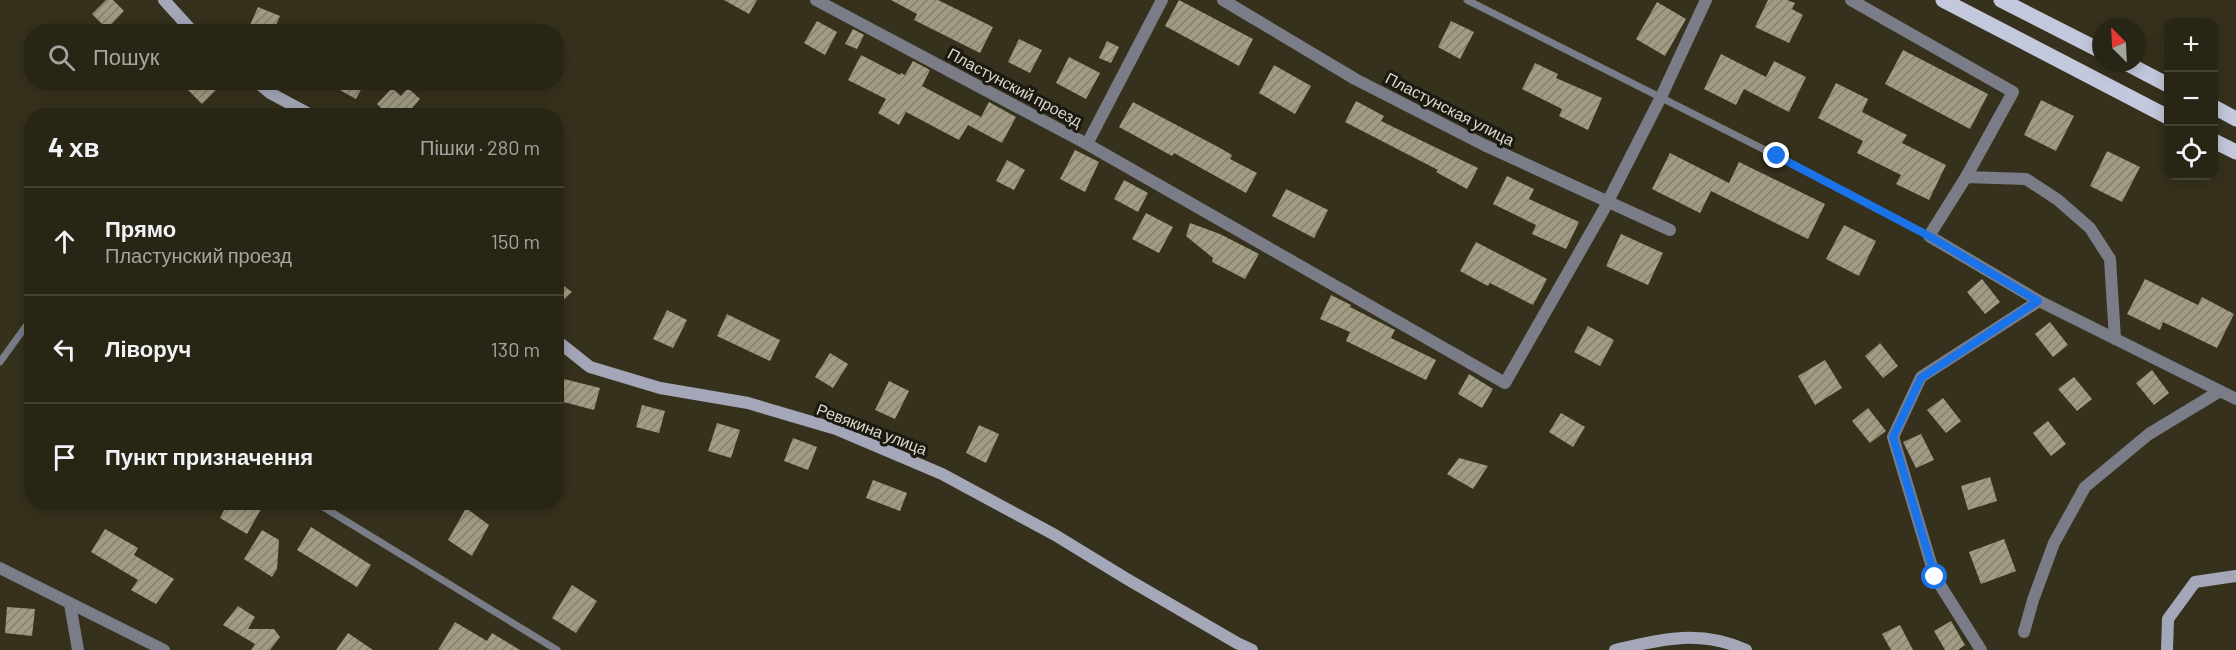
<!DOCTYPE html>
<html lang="uk">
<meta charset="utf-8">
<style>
:root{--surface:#282515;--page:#343122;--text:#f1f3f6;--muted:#a5a5a0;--line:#444234}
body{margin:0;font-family:Barlow,sans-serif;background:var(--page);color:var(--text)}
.controls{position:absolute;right:18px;top:18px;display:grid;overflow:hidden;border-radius:12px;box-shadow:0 3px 15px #0003}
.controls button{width:54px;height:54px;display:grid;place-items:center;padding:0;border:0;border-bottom:2px solid var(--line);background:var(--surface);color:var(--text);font:30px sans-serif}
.compass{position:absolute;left:2092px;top:18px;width:54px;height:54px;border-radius:50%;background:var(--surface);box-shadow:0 3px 15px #0003;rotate:336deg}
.stop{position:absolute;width:18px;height:18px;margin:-14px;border:4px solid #1a73e8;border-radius:50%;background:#fff}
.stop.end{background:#1a73e8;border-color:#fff;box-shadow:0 2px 6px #0008}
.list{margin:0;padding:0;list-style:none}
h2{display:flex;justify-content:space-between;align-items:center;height:78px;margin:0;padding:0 24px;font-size:26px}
h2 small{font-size:20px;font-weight:400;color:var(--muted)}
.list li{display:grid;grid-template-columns:39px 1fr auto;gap:18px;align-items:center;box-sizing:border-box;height:108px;padding:0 24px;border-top:2px solid var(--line)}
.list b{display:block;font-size:22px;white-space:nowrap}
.list p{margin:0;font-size:20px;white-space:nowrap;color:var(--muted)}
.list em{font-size:20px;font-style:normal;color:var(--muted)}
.icon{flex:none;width:33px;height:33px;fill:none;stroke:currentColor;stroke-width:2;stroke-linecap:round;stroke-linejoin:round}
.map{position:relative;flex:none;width:2236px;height:650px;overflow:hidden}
.search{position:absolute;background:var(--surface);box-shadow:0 3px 15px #0003;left:24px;top:24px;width:540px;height:66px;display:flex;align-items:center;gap:15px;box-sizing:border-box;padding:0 21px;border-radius:24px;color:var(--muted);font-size:22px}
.panel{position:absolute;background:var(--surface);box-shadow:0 3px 15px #0003;left:24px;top:108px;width:540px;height:402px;border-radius:24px}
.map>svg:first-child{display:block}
.building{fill:url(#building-hatch)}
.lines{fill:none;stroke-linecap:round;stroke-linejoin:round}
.service{stroke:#7a7d87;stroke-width:7}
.minor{stroke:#7a7d87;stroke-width:12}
.secondary{stroke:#a3a7b8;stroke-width:12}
.primary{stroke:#c3c8dd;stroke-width:15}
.route{stroke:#1a73e8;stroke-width:8}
.labels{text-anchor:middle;stroke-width:6;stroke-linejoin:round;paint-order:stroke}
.street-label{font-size:16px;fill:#dbd8cb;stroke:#1b1910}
</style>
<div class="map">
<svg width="2236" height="650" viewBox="0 0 2236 650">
<defs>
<pattern id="building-hatch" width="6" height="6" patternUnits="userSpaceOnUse" patternTransform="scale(1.5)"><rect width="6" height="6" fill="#a09b82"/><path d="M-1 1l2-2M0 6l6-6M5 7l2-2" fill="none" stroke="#84806d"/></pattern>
</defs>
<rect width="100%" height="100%" fill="#36311c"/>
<g class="building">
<path d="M 106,0 L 113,0 L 124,11 L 107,29 L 92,14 Z"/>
<path d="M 724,0 L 757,0 L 749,14 Z"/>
<path d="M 891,0 L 938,0 L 993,27 L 980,53 L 914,20 L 917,14 Z"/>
<path d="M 1179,0 L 1253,39 L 1239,66 L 1165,26 Z"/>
<path d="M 1768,0 L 1787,0 L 1795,3 L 1792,9 L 1803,15 L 1789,43 L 1755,27 Z"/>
<path d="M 1657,2 L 1686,19 L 1665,56 L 1636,39 Z"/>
<path d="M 258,7 L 280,16 L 273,32 L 247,32 Z"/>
<path d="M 817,21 L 837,32 L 825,55 L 804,43 Z"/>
<path d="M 1451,21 L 1474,32 L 1460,59 L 1438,47 Z"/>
<path d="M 853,29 L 864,35 L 857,49 L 845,44 Z"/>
<path d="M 1019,39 L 1042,50 L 1030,73 L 1008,62 Z"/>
<path d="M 1107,41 L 1119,47 L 1111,63 L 1099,58 Z"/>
<path d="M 1903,50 L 1988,94 L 1970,129 L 1885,84 Z"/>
<path d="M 1721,54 L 1766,77 L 1774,61 L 1806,77 L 1789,112 L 1744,89 L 1736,105 L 1704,89 Z"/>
<path d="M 861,55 L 900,75 L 901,73 L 905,75 L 913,61 L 930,70 L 922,86 L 981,117 L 989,102 L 1016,117 L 1002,143 L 968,125 L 959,140 L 906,112 L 899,125 L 878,113 L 886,99 L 848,80 Z"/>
<path d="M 1069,57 L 1100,73 L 1086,99 L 1056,83 Z"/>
<path d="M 1535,63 L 1558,74 L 1556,78 L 1602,98 L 1588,130 L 1559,116 L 1562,109 L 1522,89 Z"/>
<path d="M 1274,65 L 1311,86 L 1295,114 L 1259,93 Z"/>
<path d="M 180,82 L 224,82 L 202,104 Z"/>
<path d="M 325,82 L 365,82 L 356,99 Z"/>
<path d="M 1836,83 L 1868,99 L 1862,112 L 1907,135 L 1902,143 L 1946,165 L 1929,200 L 1896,184 L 1901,175 L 1857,153 L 1863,141 L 1818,118 Z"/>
<path d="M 392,88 L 401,96 L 408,88 L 420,99 L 405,116 L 389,116 L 377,104 Z"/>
<path d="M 2041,100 L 2074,116 L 2056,151 L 2024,135 Z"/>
<path d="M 1356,101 L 1384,116 L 1381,121 L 1478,168 L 1467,189 L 1436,172 L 1438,170 L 1345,122 Z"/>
<path d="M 1133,102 L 1220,148 L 1232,155 L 1230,159 L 1257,173 L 1246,193 L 1174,153 L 1172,156 L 1119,127 Z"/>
<path d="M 1075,150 L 1099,162 L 1085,192 L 1060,179 Z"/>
<path d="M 2107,151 L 2140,167 L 2122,202 L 2090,186 Z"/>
<path d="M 1670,153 L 1729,183 L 1739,162 L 1825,204 L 1808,239 L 1711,191 L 1700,213 L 1652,189 Z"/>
<path d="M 1007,160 L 1025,170 L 1014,190 L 996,181 Z"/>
<path d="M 1507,176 L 1534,189 L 1529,199 L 1579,222 L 1566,249 L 1532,234 L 1536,225 L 1493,204 Z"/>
<path d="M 1124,180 L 1148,193 L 1138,212 L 1114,199 Z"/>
<path d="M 1286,189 L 1328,210 L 1314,238 L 1272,216 Z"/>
<path d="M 1146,213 L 1173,227 L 1159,253 L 1132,239 Z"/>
<path d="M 1190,223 L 1220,234 L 1259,254 L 1245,279 L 1212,262 L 1213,258 L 1186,236 Z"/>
<path d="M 1844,225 L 1876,241 L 1859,276 L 1826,259 Z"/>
<path d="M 1621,234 L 1663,253 L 1648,285 L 1606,266 Z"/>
<path d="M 1476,242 L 1547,279 L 1533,305 L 1490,283 L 1488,286 L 1460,271 Z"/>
<path d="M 1982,279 L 2000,302 L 1985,314 L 1967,292 Z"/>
<path d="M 2145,279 L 2198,305 L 2202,297 L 2234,314 L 2217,348 L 2163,322 L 2160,330 L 2127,314 Z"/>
<path d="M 556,280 L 572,292 L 556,307 Z"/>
<path d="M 1331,295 L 1351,305 L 1350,307 L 1395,330 L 1391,338 L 1436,360 L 1426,380 L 1346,341 L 1350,332 L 1320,319 Z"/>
<path d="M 667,310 L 687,320 L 673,348 L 653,339 Z"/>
<path d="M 727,314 L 780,340 L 770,361 L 717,336 Z"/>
<path d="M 2050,322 L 2068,345 L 2053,357 L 2035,334 Z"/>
<path d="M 1588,326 L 1614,340 L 1600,366 L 1574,352 Z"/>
<path d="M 1880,343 L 1898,366 L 1883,378 L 1865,356 Z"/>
<path d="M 830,353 L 848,364 L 833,388 L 815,377 Z"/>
<path d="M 1825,360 L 1842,388 L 1815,405 L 1798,376 Z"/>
<path d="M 2152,370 L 2169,393 L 2154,405 L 2136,383 Z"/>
<path d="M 1469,374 L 1493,389 L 1482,408 L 1458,394 Z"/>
<path d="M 556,377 L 600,388 L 594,410 L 556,400 Z"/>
<path d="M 2074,377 L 2092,399 L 2077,411 L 2058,389 Z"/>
<path d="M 889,381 L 909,391 L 895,419 L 875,410 Z"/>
<path d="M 1943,398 L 1961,421 L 1946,433 L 1927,410 Z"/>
<path d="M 642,405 L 665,411 L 659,433 L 636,427 Z"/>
<path d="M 1868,408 L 1886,431 L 1870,443 L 1852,421 Z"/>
<path d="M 1561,413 L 1585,427 L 1573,447 L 1549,432 Z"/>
<path d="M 2048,421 L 2066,444 L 2051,456 L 2033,433 Z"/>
<path d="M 717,423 L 740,430 L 731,458 L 708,451 Z"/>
<path d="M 979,425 L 999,434 L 986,463 L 966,453 Z"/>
<path d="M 1921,434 L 1934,460 L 1916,468 L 1903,442 Z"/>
<path d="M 793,438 L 817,447 L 808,470 L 784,461 Z"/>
<path d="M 1459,458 L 1488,466 L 1473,489 L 1447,474 Z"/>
<path d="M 1990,477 L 1997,501 L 1968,510 L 1961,486 Z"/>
<path d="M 873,480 L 907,493 L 900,511 L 866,498 Z"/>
<path d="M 228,502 L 265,502 L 247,534 L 220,518 Z"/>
<path d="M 466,508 L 489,525 L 472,556 L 448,540 Z"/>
<path d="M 311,527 L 371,565 L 357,587 L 297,550 Z"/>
<path d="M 105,529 L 138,548 L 134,555 L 174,579 L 156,604 L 131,590 L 138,580 L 91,552 Z"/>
<path d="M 262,530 L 279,540 L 277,569 L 272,577 L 244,559 Z"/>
<path d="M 2004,539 L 2016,571 L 1981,584 L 1969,552 Z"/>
<path d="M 572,585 L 597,601 L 576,633 L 552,618 Z"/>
<path d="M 238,606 L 255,617 L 248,629 L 274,629 L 280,637 L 270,650 L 251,650 L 255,644 L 223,625 Z"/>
<path d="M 7,607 L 35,609 L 32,636 L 5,633 Z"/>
<path d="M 1951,621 L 1965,645 L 1958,650 L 1945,650 L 1934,631 Z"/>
<path d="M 455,622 L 487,641 L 492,633 L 520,650 L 438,650 Z"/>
<path d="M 1900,625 L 1913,650 L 1891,650 L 1882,634 Z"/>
<path d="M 348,633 L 373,650 L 336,650 Z"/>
</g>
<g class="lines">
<g class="service">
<path d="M 1467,0 L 1777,156 L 1929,236"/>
<path d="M 0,362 L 26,326 L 32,330"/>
<path d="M 315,502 L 557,650"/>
</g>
<g class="minor">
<path d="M 816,0 L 1087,144 L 1162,0"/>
<path d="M 1223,0 L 1355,79 L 1484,145 L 1670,230"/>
<path d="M 1851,0 L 2013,92 L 1966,177"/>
<path d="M 1087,144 L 1505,383 L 1603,211 L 1661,97 L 1706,0"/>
<path d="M 2115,339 L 2110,259 L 2090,228 L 2058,200 L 2026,179 L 1966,177 L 1929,236 L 2039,301 L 2236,399"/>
<path d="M 0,568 L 164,650"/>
<path d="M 70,604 L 78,650"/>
<path d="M 2024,632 L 2033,600 L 2054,543 L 2085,487 L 2149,434 L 2220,391"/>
<path d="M 1981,650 L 1935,577 L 1893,437 L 1921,377 L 2039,301"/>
</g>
<g class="secondary">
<path d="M 164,0 L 193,32"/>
<path d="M 257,82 L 270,93 L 313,116"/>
<path d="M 556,340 L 590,367 L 660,388 L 748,403 L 836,429 L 942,474 L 1055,535 L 1127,579 L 1237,643 L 1252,650"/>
<path d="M 1615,650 C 1662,639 1700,629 1746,650"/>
<path d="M 2167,650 L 2168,619 L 2195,582 L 2236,576"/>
</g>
<g class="primary">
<path d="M 1943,0 L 2168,117"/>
<path d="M 2001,0 L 2101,51"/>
<path d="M 2126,63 L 2168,85"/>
<path d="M 2214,107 L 2236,119"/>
<path d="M 2214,141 L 2236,152"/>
</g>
</g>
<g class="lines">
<path class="route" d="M 1777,156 L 1929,236 L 2038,301 L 1921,378 L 1893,437 L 1935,577"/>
</g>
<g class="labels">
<g class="street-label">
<text transform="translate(1015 87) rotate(28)" y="6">Пластунский проезд</text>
<text transform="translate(1450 109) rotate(27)" y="6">Пластунская улица</text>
<text transform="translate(872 429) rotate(21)" y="6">Ревякина улица</text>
</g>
</g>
</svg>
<div class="controls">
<button>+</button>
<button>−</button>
<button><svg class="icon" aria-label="locate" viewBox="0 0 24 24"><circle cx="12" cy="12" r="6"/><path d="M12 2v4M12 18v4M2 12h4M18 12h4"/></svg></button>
</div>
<svg class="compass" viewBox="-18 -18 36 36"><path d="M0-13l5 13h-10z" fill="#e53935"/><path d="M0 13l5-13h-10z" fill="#a5a5a0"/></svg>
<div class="stop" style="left:1935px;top:577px"></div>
<div class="stop end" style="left:1777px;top:156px"></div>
<div class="search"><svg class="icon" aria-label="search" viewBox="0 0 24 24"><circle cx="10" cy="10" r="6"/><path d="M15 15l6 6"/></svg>Пошук</div>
<section class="panel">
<h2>4 хв<small>Пішки · 280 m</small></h2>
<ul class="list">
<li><svg class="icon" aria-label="ahead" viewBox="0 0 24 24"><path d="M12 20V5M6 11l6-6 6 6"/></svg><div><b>Прямо</b><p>Пластунский проезд</p></div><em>150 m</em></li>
<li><svg class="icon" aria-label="left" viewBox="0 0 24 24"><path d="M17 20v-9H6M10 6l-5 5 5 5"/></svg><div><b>Ліворуч</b></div><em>130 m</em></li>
<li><svg class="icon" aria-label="arrive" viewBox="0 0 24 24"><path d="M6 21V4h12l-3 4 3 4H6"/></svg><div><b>Пункт призначення</b></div></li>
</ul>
</section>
</div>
